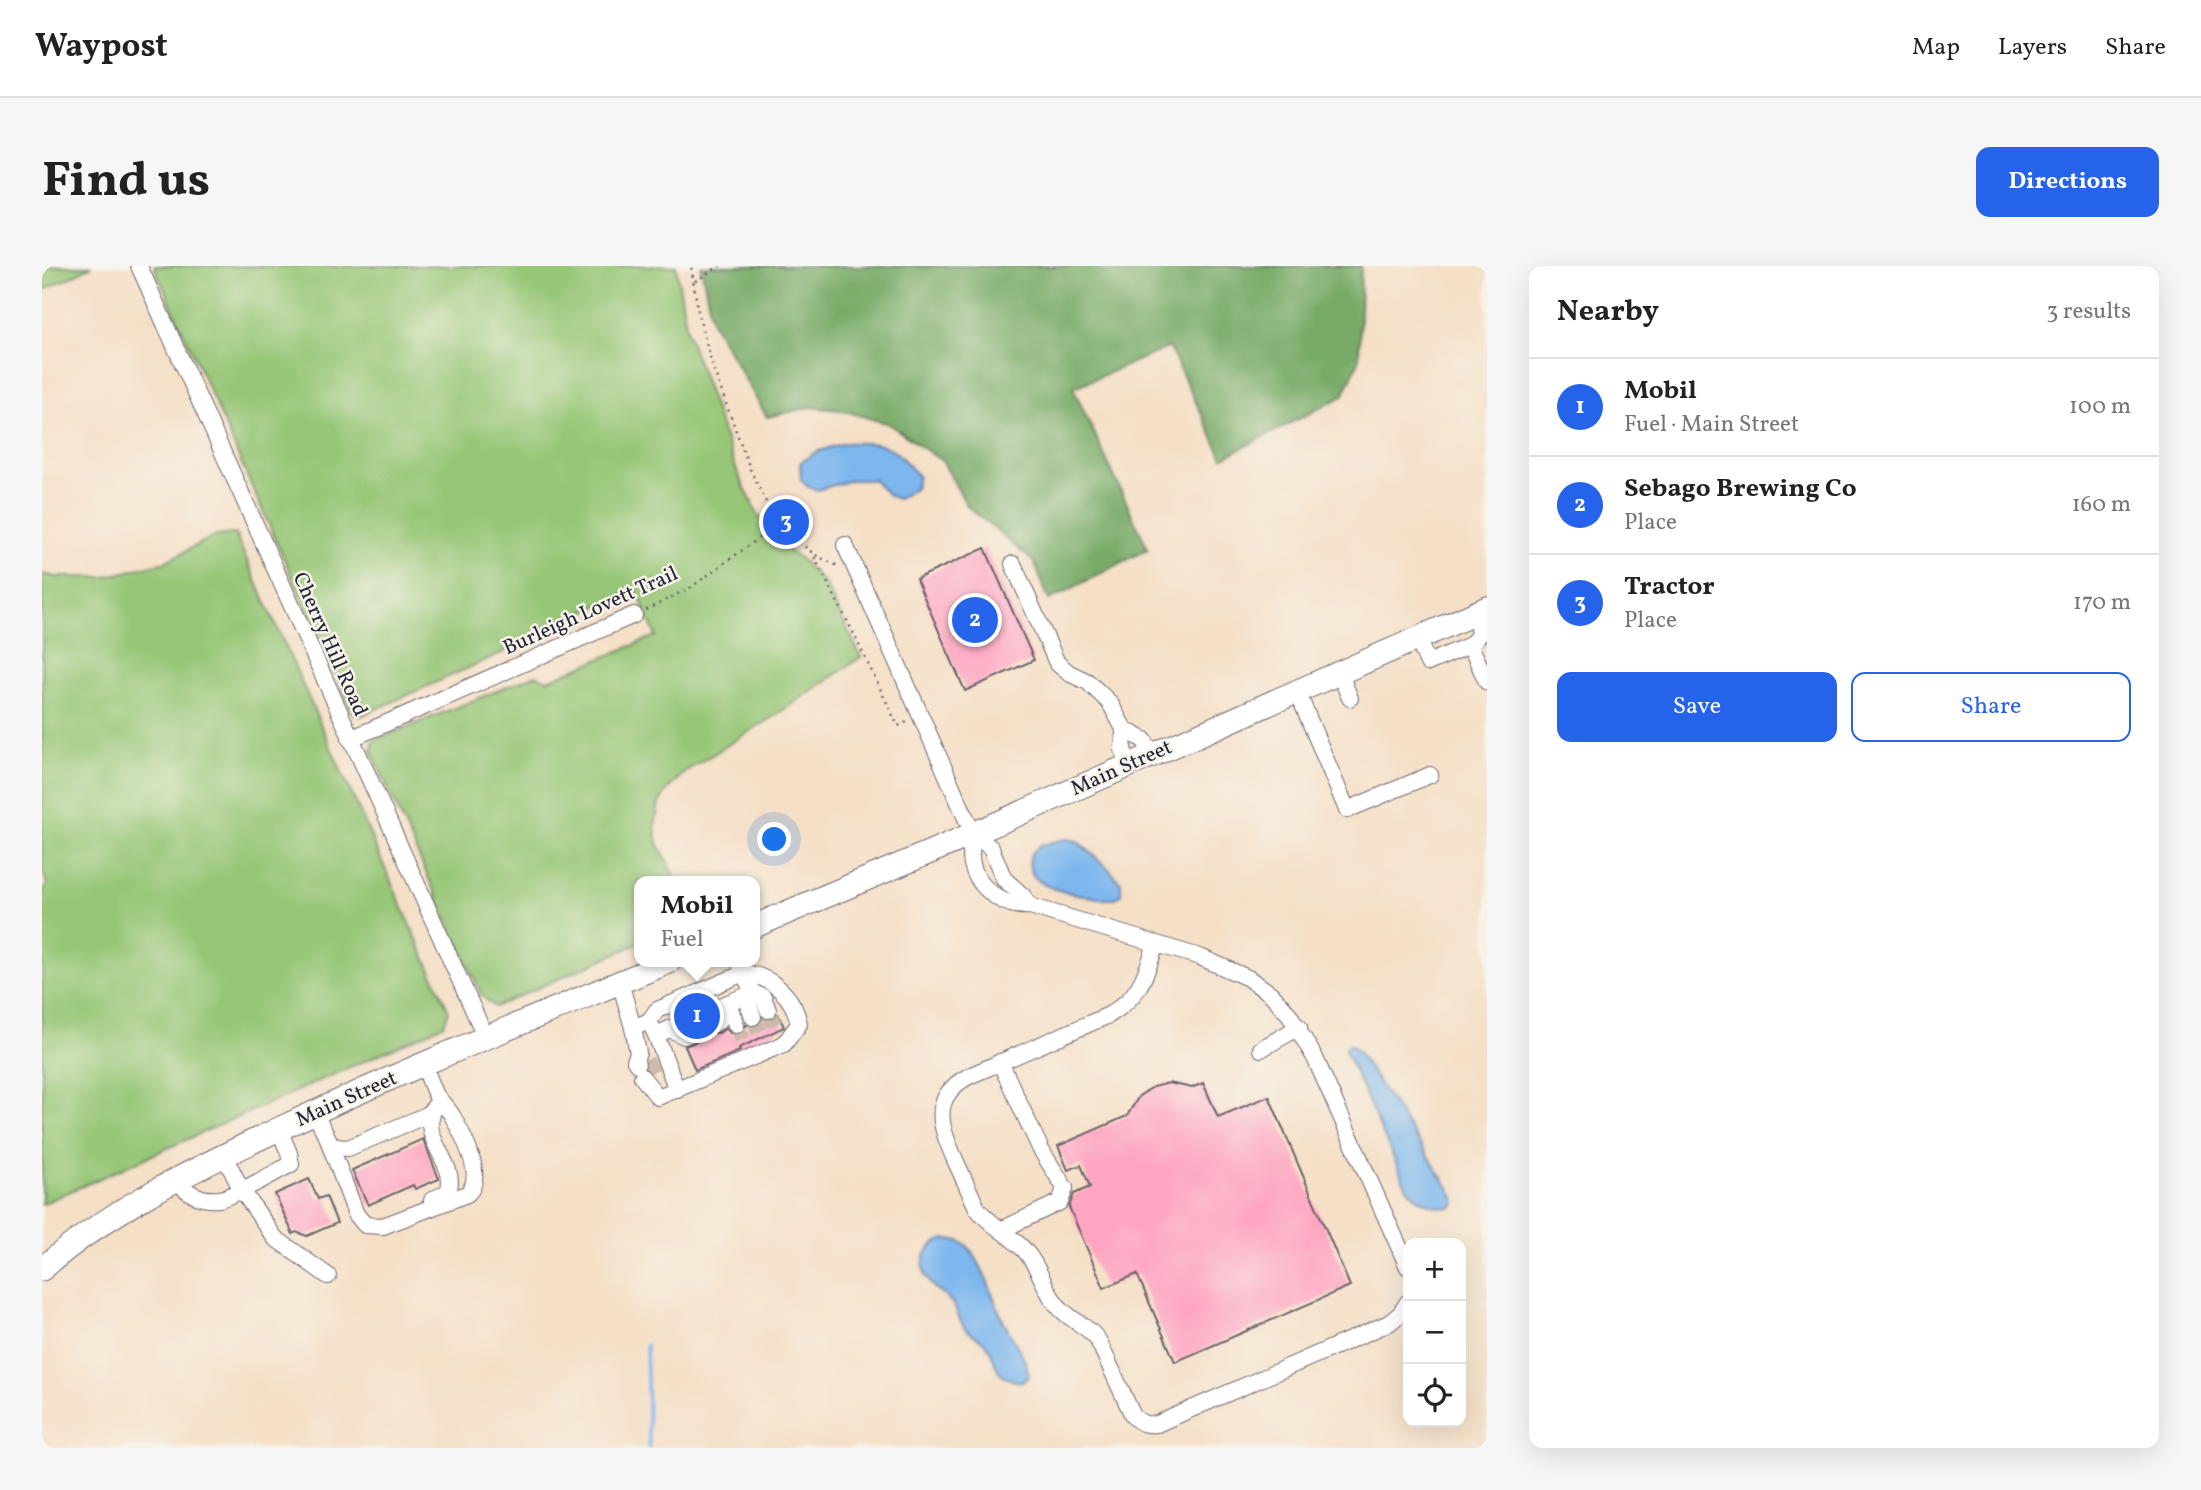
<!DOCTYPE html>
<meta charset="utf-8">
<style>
:root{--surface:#fff;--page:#f6f6f6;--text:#222;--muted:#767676;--line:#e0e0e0;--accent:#2563eb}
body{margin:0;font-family:Vollkorn,serif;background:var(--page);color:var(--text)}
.controls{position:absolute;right:21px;bottom:21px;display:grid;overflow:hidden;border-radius:14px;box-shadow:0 7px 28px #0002}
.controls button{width:63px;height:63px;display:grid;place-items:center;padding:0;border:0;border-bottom:2px solid var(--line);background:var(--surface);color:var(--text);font:35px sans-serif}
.you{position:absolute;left:733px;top:574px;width:24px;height:24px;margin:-18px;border:5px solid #fff;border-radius:50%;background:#1a73e8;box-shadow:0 0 0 10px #1a73e833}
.badge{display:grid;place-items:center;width:46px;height:46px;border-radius:50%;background:var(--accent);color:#fff;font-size:23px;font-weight:700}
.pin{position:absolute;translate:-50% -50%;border:4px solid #fff;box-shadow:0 2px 7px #0006}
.popup{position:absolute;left:592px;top:610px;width:126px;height:91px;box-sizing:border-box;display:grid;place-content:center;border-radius:14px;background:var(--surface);filter:drop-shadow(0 2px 5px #0005);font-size:23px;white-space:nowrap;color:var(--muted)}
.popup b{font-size:26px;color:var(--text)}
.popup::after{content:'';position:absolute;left:50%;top:100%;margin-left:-14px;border:14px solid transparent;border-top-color:var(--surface)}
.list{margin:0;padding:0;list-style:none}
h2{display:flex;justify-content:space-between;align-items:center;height:91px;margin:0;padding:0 28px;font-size:30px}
h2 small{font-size:23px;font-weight:400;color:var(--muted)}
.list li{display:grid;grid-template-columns:46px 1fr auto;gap:21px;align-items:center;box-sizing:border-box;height:98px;padding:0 28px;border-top:2px solid var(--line)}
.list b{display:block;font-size:26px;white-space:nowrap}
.list p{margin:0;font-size:23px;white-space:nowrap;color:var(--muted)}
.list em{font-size:23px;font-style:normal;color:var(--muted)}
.actions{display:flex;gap:14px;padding:21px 28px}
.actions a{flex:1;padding:16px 0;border:2px solid var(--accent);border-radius:14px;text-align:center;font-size:24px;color:var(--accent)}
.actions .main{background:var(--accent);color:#fff}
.icon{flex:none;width:38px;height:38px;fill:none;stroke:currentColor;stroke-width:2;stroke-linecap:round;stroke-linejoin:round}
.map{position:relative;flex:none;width:1445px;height:1182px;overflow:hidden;border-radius:14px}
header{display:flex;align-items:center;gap:42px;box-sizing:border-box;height:98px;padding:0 35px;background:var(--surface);border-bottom:2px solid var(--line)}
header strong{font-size:33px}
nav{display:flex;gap:38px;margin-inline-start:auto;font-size:24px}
.intro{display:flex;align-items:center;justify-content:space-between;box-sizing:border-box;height:168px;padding:0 42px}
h1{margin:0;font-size:49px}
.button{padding:18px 32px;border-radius:14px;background:var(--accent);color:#fff;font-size:24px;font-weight:700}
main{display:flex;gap:42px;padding:0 42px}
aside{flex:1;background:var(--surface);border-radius:14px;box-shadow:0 7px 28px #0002}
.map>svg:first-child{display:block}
.green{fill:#96c676;stroke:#5c7458;stroke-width:2}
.forest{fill:#78ab67;stroke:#4d6651;stroke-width:2}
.water{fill:#7db7ee;stroke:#506c94;stroke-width:2}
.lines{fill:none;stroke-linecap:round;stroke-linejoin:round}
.stream{stroke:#7db7ee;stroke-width:3.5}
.building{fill:#fea5c1}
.minor-tunnel{stroke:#cbb9aa;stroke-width:16;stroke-dasharray:16 8;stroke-linecap:butt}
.minor-casing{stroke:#6c646c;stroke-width:18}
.highway-casing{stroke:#6c646c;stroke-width:25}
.path{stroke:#6c646c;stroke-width:2.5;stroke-dasharray:2 5;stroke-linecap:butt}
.minor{stroke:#fff;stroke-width:16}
.highway{stroke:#fff;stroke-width:23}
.labels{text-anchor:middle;stroke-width:5;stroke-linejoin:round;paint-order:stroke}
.street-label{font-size:21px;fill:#22223b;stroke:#f7f3e8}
</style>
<header>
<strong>Waypost</strong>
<nav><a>Map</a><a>Layers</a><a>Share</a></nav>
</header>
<div class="intro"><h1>Find us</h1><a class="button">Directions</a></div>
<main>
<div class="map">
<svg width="1445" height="1182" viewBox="0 0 1445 1182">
<rect width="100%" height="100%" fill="#f7f3e8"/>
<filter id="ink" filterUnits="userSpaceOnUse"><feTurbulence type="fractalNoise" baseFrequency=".0143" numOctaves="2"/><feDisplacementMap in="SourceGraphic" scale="14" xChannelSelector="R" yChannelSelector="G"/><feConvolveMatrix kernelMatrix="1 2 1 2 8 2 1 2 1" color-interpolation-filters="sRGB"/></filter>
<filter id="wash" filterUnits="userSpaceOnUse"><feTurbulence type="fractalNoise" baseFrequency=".00686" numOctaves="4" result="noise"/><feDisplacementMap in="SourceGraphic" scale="28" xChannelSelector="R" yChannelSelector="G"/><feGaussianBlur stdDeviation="1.57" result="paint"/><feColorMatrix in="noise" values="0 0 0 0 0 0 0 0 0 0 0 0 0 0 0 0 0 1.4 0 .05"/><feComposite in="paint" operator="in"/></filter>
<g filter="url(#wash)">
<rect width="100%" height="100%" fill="#f5dfc6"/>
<g class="green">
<path d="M 0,0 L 50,0 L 0,25 Z"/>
<path d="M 112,0 L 634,0 L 645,66 L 696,208 L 716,249 L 742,282 L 760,294 L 783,318 L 819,391 L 737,447 L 644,505 L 626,523 L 617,537 L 613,560 L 616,577 L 635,615 L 597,615 L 597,677 L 453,741 L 440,730 L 330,487 L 331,475 L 494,409 L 506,414 L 614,370 L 594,323 L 491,368 L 482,377 L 319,450 L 311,448 Z"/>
<path d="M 193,268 L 407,745 L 402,758 L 387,766 L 0,938 L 0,628 L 5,618 L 0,603 L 0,308 L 14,311 L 63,311 L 123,296 L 172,270 Z"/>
</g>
<path class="forest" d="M 659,0 L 1319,0 L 1317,95 L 1301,130 L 1181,192 L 1127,81 L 1031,122 L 1106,283 L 1007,334 L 992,296 L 925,240 L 901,196 L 847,158 L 799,144 L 769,141 L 725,151 L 670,56 Z"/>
<g class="water">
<path d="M 803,177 C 845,176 849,178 876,210 L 873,222 L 856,233 L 847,230 L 832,214 L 810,214 L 775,224 L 766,221 L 759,214 L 758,197 L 774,186 Z"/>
<path d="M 1024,573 L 1035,575 L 1065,601 L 1079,617 L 1079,629 C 1069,637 1054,631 1041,629 C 1019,626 979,619 989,587 L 999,579 Z"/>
<path d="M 1309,779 L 1316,786 L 1408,923 L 1414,936 L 1410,941 C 1395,944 1375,934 1365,922 L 1303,784 L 1303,781 Z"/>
<path d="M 904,973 C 914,973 922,975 928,983 C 943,1003 950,1030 960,1052 C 968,1072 985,1090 987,1111 C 980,1118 970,1115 962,1110 C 950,1101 953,1088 944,1078 C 938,1071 927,1068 922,1061 C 916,1054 916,1044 910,1037 C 904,1030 896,1026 890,1019 C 874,1001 882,978 904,973 Z"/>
</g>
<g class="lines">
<path class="stream" d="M 604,1079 L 607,1182"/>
</g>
<g id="blocks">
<g class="building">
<path d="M 943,282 L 992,394 L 923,425 L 874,313 Z"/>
<path d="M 661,736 L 656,743 L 656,748 L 662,755 L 663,763 L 668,767 L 677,767 L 684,762 L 688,767 L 697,769 L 702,765 L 704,759 L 715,761 L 721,753 L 730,753 L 736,748 L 742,761 L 697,782 L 698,785 L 653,804 L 643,780 L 658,774 L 660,764 L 655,758 L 655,751 L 652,747 L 640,745 Z"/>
<path d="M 1161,817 L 1176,851 L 1227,830 L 1308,1020 L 1133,1096 L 1095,1008 L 1062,1022 L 1027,941 L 1032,928 L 1048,921 L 1039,899 L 1026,904 L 1016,880 L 1085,850 L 1097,830 L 1111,821 L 1127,817 L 1150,822 Z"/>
<path d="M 381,873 L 397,913 L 373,923 L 371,919 L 326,939 L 310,904 Z"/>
<path d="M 267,913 L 276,933 L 284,930 L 295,957 L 265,970 L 254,966 L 251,968 L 233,928 Z"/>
</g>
</g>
</g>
<g filter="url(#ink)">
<use href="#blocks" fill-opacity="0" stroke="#6c646c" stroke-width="2"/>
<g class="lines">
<g class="minor-tunnel">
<path d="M 726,744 L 735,765"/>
<path d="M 711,751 L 720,772"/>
<path d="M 694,759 L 703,779"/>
<path d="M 604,794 L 610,807"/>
</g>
<defs>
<g id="minor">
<path d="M 97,0 L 444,772"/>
<path d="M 803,279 L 931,568 C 930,575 929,583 929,591 C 931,620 961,642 988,640 L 1158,691 L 1206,712 L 1229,728 L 1247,748 L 1273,792 L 1366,1001"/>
<path d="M 971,298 L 1015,397 L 1027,407 L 1046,416 L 1068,437 L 1082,463 L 1081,484 L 1088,497"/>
<path d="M 1375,372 L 1386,397 L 1428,379 L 1437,369 L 1434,346"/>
<path d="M 1428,379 L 1445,416"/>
<path d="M 1297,406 L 1308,432"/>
<path d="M 1255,425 L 1305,544 L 1388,509"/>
<path d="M 1082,463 L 1102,474 L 1110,487"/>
<path d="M 308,473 L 592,349"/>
<path d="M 931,568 L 949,582 L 962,613 L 981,630 L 988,640"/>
<path d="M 1114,678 C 1103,711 1098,730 1067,749 L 927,810 C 886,832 899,862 914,896 C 921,911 928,927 935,942 C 948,960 970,969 984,986 C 1000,1004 1003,1030 1022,1046 C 1034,1057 1047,1061 1056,1074 L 1091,1150 C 1099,1158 1104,1159 1115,1158 L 1347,1057 L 1358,1048 L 1366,1036"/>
<path d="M 578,716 L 591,762 L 607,755 L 615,744 L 702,707 L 697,696"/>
<path d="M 711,727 L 721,731 L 726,744"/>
<path d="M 704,730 L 711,751"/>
<path d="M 686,737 L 694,759"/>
<path d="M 672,758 L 677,755 L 683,739"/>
<path d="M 610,761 L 614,769 L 645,755"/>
<path d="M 591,762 L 596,787 L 593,795 L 595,798"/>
<path d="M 628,763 L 642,770 L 650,767"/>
<path d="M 614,769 L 635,824"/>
<path d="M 1219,783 L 1257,761"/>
<path d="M 958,796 L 999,884 L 1023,922 L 1018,936 L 959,964"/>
<path d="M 600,811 L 616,831 L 742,778 L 757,758 C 752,730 729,710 702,707 L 711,727 L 666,745"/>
<path d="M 272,846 L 292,884"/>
<path d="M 287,876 L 314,948 L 323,959 L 341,960 L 425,928 C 444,912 421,869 411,851 C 407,843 399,837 394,829 C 389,819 386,808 381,798"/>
<path d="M 287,876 L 294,881 L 306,882 L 385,849 L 394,839"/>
<path d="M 182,889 L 199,923 L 233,972 L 286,1010"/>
<path d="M 134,912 C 143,927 159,935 177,933 C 191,931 234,906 249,898 L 247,887 L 237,863"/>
<path d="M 390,934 L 406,926 C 415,903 390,883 388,859 C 388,854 390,848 392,842"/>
</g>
<g id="highway">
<path d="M 713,660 L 931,568 L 1445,342"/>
<path d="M 0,1003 C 70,942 153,903 237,863 C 365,802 497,750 627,696"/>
</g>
</defs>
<use href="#minor" class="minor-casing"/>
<use href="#highway" class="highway-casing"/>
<g class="path">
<path d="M 653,15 L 678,0"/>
<path d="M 735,259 L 775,290 L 798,301"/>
<path d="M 769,285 L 807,358 L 856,460 L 865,456"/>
<path d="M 604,344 L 648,322 L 735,259 L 708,203 L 672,105 L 657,51 L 649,0"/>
</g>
<use href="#minor" class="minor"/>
<use href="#highway" class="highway"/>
</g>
</g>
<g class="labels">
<g class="street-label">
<text transform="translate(548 344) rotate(-24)" y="7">Burleigh Lovett Trail</text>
<text transform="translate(289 378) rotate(66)" y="7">Cherry Hill Road</text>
<text transform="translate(1079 501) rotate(-24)" y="7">Main Street</text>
<text transform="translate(304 832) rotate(-24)" y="7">Main Street</text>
</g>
</g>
</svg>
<div class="controls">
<button>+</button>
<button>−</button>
<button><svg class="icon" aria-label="locate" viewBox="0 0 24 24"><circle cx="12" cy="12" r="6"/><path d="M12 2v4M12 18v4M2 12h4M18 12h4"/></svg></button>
</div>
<div class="you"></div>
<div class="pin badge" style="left:655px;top:750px">1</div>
<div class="popup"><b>Mobil</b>Fuel</div>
<div class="pin badge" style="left:933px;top:354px">2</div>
<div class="pin badge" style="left:744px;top:256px">3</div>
</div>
<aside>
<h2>Nearby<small>3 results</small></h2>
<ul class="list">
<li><span class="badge">1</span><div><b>Mobil</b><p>Fuel · Main Street</p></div><em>100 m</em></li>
<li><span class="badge">2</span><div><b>Sebago Brewing Co</b><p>Place</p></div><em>160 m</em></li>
<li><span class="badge">3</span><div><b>Tractor</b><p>Place</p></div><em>170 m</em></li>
</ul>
<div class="actions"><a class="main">Save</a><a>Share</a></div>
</aside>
</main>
